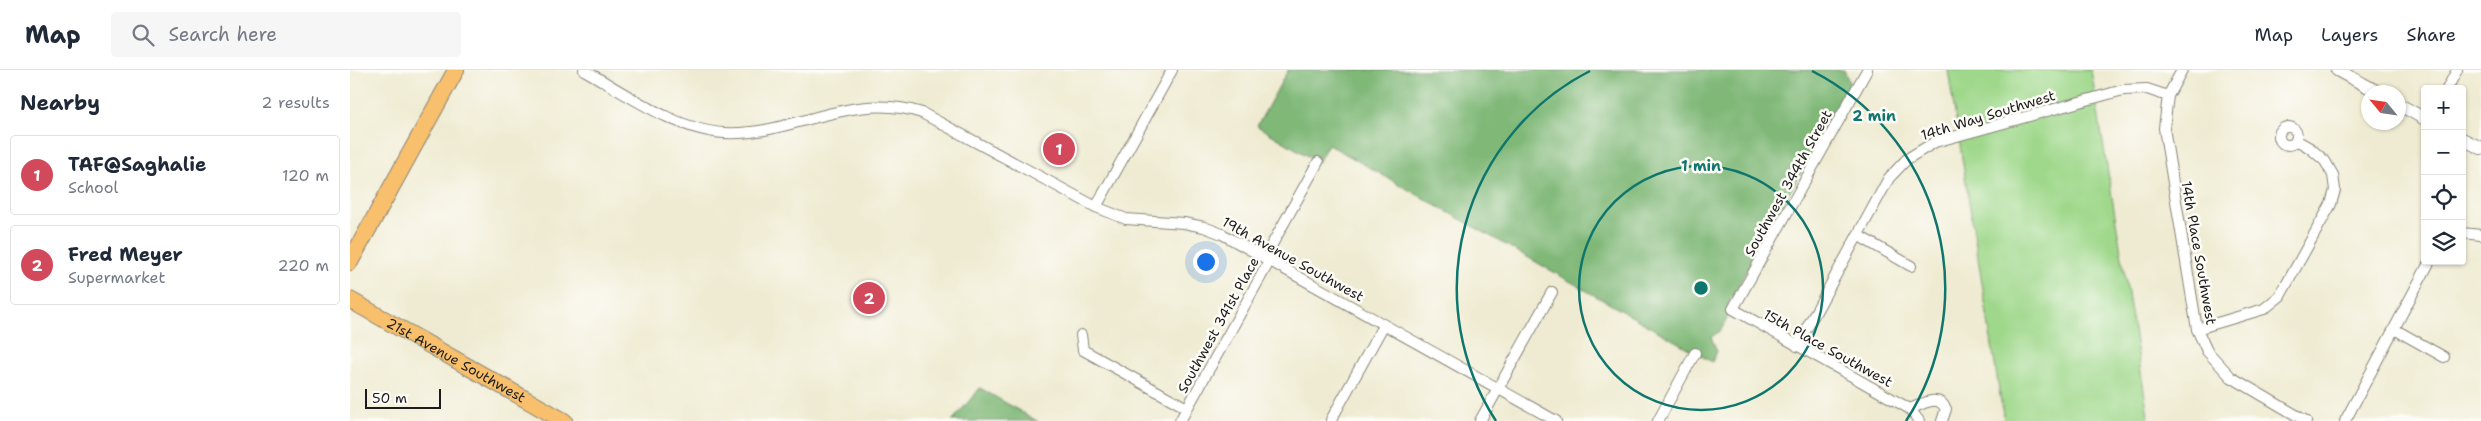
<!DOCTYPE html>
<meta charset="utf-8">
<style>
:root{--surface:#fff;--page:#f6f6f7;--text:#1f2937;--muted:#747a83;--line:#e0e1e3;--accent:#d1495b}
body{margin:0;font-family:"Shantell Sans",sans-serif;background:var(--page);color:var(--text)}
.controls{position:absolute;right:15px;top:15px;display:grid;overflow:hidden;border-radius:5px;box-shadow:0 1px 4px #0004}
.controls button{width:45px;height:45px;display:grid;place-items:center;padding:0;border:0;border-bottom:1px solid var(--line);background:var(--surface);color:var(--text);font:25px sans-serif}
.compass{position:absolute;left:2011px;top:15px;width:45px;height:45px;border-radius:50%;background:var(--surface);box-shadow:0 1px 4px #0004;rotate:299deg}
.scale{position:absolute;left:15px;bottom:12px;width:76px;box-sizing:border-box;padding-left:5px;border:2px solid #1c1c1c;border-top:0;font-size:14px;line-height:18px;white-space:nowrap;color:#1c1c1c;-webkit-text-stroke:4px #fdfcf7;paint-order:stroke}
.you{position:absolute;left:855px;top:191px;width:18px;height:18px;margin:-12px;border:4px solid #fff;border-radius:50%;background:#1a73e8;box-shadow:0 0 0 8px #1a73e833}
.badge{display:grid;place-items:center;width:32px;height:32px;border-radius:50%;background:var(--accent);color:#fff;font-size:16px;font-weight:700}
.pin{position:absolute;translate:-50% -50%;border:2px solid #fff;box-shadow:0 1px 5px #0006}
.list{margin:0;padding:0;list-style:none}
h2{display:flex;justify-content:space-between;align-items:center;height:65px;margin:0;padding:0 20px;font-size:21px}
h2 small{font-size:16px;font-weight:400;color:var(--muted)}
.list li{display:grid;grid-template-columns:32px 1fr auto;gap:15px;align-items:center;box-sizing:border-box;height:80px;margin:0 10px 10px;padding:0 10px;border:1px solid var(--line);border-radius:5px}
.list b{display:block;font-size:19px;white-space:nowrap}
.list p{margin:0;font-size:16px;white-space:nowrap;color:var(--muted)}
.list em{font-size:16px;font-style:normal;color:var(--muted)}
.icon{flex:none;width:28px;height:28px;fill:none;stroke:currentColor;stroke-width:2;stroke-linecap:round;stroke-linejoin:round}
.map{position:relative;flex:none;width:2131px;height:351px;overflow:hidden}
header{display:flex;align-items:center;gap:30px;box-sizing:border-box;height:70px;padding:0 25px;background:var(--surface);border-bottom:1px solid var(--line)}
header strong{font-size:24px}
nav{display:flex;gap:28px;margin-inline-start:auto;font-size:18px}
.search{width:350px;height:45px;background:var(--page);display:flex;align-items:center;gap:12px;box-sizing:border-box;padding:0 18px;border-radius:5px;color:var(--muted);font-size:19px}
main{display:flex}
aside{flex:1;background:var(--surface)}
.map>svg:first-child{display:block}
.green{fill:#9fd88b;stroke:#5e7a54}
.forest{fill:#7fb877;stroke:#4e6a4a}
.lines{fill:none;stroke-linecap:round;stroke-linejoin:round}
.minor-casing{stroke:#868477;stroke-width:12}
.tertiary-casing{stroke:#868477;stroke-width:14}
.primary-casing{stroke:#868477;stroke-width:18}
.minor{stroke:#fff;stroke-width:10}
.tertiary{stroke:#fff;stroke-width:12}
.primary{stroke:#f8bf6c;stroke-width:16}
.ring{fill:none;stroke:#0f766e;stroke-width:2.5}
.labels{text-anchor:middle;stroke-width:5;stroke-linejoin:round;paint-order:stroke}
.street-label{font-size:14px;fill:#1c1c1c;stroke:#fdfcf7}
.centre{fill:#0f766e;stroke:#fdfcf7;stroke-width:2.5}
.ring-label{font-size:15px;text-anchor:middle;font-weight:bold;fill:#0f766e;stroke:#fdfcf7;stroke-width:5;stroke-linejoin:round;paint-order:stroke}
</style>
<header>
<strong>Map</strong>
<div class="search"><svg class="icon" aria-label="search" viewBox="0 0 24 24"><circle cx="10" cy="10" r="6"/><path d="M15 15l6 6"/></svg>Search here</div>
<nav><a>Map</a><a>Layers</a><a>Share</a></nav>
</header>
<main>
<aside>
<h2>Nearby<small>2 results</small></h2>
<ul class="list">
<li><span class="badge">1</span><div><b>TAF@Saghalie</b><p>School</p></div><em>120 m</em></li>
<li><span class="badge">2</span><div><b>Fred Meyer</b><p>Supermarket</p></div><em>220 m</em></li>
</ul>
</aside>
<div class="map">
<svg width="2131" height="351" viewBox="0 0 2131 351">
<rect width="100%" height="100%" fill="#fdfcf7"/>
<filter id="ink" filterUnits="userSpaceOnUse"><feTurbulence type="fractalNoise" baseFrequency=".02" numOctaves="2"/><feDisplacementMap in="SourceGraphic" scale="10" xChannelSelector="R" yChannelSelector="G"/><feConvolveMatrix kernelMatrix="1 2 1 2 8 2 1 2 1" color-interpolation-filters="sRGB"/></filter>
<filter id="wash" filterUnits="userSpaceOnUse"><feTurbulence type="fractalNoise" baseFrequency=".0096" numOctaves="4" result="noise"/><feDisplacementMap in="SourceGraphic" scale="20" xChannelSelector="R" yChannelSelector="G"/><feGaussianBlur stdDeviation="1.12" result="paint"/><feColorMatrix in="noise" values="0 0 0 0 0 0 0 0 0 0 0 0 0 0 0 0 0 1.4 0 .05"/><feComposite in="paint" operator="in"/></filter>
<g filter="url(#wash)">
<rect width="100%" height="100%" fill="#efebd2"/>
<path class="green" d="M 1598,0 L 1741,0 L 1799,351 L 1654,351 Z"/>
<g class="forest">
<path d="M 938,0 L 1494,0 L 1500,14 L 1378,234 C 1378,251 1375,259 1361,267 L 1367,281 L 1362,292 L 978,74 L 968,92 L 907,56 Z"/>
<path d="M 630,318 L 687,351 L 688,351 L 602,351 Z"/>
</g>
</g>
<g filter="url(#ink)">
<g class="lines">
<defs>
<g id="minor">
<path d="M 234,0 C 275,23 327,61 375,63 C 444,66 500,20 572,43 L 746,137 L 776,149 L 834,153 L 854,157 L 872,164 L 1206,351"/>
<path d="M 1517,0 L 1383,239 L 1560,339 L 1569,351"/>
<path d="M 1832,0 L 1818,26 L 1814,58 L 1847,259 L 1857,281 L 1881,307 L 1956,351"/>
<path d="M 2097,19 L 2107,0"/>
<circle cx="1938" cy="66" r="9"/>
<path d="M 746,137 L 822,0"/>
<path d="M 2112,163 L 2131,165"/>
<path d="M 1509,166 L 1561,196"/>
<path d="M 1847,259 L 1914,239 L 1930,226 L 1981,134 L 1985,120 L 1983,105 L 1975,91 L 1960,78 L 1946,70"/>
<path d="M 2044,259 L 2094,287"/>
<path d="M 731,265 L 733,280 L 837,338"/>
<path d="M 1447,276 L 1539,108 L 1557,89 L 1585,72 L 1773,20 L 1797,19 L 1818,26"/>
<path d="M 1560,339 C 1573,334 1588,323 1596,339 L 1592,351"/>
<path d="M 981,350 L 1033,256"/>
<path d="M 830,351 L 920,190 L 920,178 L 968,92"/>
<path d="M 1130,351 L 1202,222"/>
<path d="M 1308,351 L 1345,283"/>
<path d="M 1995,351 L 2080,191"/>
</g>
<g id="tertiary">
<path d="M 1987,0 L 2028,22"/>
<path d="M 2048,34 L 2075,49"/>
<path d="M 2112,69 L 2131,78"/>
</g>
<g id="primary">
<path d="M 0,192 L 106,0"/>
<path id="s1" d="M 0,230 L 214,351"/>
</g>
</defs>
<use href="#minor" class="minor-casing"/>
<use href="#tertiary" class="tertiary-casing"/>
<use href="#primary" class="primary-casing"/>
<use href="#minor" class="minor"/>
<use href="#tertiary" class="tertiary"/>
<use href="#primary" class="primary"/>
</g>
</g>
<g class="ring">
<circle cx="1351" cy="218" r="122"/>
<path d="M1146 351A244 244 0 0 1 1240 1M1462 1A244 244 0 0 1 1556 351"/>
</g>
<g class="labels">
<g class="street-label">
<text transform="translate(1638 45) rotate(-17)" y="5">14th Way Southwest</text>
<text transform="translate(1438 113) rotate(-61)" y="5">Southwest 344th Street</text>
<text transform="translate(1849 183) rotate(80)" y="5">14th Place Southwest</text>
<text transform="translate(943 189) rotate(29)" y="5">19th Avenue Southwest</text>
<text transform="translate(868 255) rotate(-61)" y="5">Southwest 341st Place</text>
<text transform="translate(1478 278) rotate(29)" y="5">15th Place Southwest</text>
<text dy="5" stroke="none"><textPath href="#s1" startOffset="122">21st Avenue Southwest</textPath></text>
</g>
</g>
<circle cx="1351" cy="218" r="8" class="centre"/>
<g class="ring-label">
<text x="1524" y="51">2 min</text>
<text x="1351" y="101">1 min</text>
</g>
</svg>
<div class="controls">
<button>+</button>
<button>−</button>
<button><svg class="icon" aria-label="locate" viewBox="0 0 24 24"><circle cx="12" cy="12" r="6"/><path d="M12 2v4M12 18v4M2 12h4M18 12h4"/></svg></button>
<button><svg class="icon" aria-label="layers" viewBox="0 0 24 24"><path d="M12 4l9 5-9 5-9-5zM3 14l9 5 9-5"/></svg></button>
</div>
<svg class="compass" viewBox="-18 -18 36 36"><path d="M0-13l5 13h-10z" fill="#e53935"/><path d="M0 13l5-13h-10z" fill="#747a83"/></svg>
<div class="scale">50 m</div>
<div class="you"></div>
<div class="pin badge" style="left:709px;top:79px">1</div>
<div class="pin badge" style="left:519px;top:228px">2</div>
</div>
</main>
